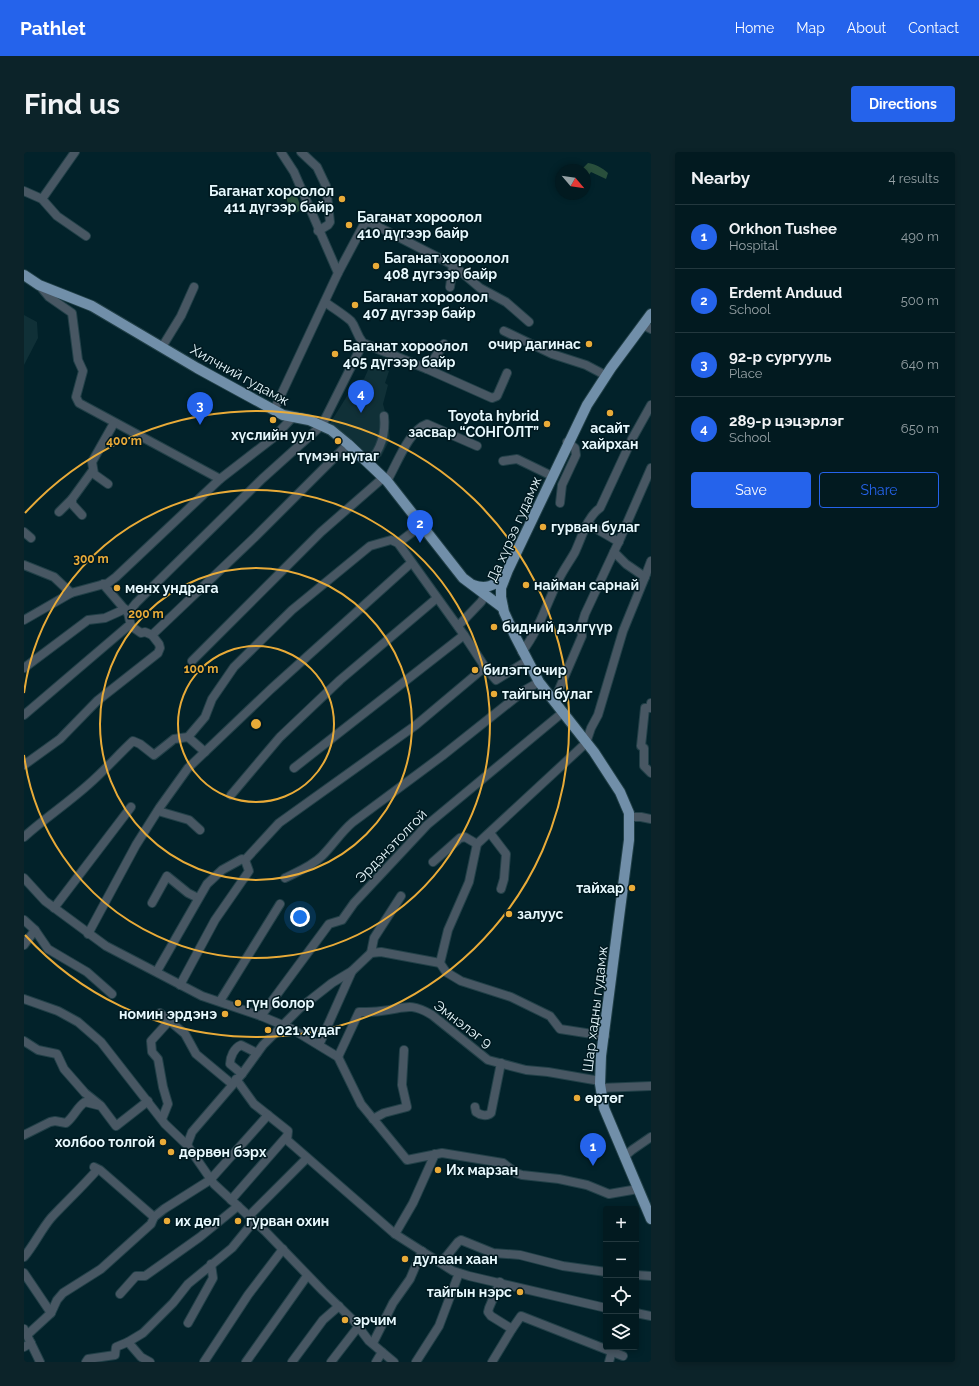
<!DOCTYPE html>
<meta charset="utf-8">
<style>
:root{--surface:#021a20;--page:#0c2329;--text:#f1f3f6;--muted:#96a1a5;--line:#23383e;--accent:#2563eb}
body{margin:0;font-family:Raleway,sans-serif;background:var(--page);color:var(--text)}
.controls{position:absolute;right:12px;bottom:12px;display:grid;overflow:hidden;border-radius:4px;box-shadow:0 2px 6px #0003}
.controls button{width:36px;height:36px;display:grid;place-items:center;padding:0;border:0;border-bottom:1px solid var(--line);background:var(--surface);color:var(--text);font:20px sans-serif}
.compass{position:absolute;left:531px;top:12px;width:36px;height:36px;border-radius:50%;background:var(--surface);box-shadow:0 2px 6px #0003;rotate:119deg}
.you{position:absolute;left:276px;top:765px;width:14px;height:14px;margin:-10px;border:3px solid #fff;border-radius:50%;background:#1a73e8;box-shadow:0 0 0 6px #1a73e833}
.badge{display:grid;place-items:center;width:26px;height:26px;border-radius:50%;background:var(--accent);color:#fff;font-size:13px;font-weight:700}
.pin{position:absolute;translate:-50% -33px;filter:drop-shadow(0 1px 2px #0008)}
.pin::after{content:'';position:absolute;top:21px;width:14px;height:12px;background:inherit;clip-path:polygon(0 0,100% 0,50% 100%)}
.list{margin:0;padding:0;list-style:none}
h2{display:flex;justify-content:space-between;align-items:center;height:52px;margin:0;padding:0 16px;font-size:17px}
h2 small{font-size:13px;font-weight:400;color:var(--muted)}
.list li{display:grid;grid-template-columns:26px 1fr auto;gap:12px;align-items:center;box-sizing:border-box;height:64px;padding:0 16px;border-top:1px solid var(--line)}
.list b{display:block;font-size:15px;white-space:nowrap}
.list p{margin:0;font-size:13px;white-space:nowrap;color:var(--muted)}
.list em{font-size:13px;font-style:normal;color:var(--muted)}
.actions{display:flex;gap:8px;padding:12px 16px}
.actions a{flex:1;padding:9px 0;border:1px solid var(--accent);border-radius:4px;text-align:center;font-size:14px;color:var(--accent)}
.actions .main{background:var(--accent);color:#fff}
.icon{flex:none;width:22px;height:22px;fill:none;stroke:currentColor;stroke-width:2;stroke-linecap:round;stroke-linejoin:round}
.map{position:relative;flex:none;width:627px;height:1210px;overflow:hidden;border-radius:4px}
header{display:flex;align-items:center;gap:24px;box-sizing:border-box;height:56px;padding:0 20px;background:var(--accent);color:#fff}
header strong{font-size:19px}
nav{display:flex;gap:22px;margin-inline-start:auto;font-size:14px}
.intro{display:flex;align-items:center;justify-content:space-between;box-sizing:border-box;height:96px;padding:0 24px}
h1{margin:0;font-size:28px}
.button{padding:10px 18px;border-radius:4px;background:var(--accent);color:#fff;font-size:14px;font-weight:700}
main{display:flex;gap:24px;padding:0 24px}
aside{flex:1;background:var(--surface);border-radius:4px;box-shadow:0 2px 6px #0003}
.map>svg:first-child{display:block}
.built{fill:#103037}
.green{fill:#294f3c}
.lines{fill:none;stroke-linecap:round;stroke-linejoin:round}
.minor-casing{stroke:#224048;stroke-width:10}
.major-casing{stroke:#224048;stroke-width:12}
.minor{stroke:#485763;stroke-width:8}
.major{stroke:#718fa9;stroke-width:10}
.ring{fill:none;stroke:#e9ab38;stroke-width:2}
.poi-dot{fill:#e9ab38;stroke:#001920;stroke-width:1.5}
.labels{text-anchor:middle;stroke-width:3;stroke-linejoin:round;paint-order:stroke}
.poi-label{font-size:14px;font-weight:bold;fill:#e6f8fd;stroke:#001920;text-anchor:start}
.street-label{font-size:14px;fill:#e6f8fd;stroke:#001920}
.centre{fill:#e9ab38;stroke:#001920;stroke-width:2}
.ring-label{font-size:12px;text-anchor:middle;font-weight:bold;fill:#e9ab38;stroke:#001920;stroke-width:3;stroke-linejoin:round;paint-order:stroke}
</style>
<header>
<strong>Pathlet</strong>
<nav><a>Home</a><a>Map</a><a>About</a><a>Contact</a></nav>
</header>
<div class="intro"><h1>Find us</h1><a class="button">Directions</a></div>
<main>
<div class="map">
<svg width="627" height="1210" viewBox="0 0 627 1210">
<rect width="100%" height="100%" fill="#02222a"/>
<g class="built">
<path d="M 0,163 L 13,170 L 14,186 L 0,213 Z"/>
<path d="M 348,209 L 356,212 L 355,215 L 365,219 L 361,231 L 364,233 L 359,252 L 364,270 L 366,287 L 357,305 L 349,301 L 346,305 L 305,273 L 333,228 L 340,227 Z"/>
</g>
<g class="green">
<path d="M 564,11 C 571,12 579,16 584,21 L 582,27 L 567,20 L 562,27 L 561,26 L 561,18 L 557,18 Z"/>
<path d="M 272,42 L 278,58 L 268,62 L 262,46 Z"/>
</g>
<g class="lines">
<defs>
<g id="minor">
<path d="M 277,0 L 293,15 L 302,34 L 306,70 L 304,73 L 294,79"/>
<path d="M 0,39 L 18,47 L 33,64 L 62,84"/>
<path d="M 18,47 L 51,0"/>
<path d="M 429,113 L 456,136 L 482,150 L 505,170"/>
<path d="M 314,121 L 339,74 L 342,70 L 347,71 L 429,113 L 426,135"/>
<path d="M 15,133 L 25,145 L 48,161 L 54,208 L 59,219 L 52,245 L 55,251 L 196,327"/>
<path d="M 301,150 C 309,156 319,162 327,169 C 332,175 332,182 339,191"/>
<path d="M 619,173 L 627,177"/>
<path d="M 480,179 L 528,202 L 562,213 L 581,223"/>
<path d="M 138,195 L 157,164 L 170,135"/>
<path d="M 403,217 L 468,246 L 473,244 L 483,221"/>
<path d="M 250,258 L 314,121 L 270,20 L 257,0"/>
<path d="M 479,309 L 493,307 L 528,324"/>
<path d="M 345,311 C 357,297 362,282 360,264"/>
<path d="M 363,329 C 373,312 385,278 403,272 L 453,294"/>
<path d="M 84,332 L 70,322 L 68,310 L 90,271"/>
<path d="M 536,351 L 538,333 L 552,303 L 551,296 L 543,290"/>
<path d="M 35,360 L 48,347"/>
<path d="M 58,363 L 48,352 L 48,347 L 69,318"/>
<path d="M 564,372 L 595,390"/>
<path d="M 0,380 L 7,386"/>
<path d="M 374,391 L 398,373"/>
<path d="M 0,413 L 30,425 L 47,441"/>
<path d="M 621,425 L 627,409"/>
<path d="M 79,432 L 103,460"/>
<path d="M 0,468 L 47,441 L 84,431 L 92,425 L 196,327 L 249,286 L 269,265"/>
<path d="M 107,474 L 104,461 L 112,451 L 238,327 L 298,273 L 339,191 L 403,217 L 420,192"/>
<path d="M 434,474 L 457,450 L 461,444"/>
<path d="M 498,500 C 515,478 522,453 534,429 C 539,418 546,409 551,400 C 558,385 563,365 576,356 L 608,287 L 627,253"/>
<path d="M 168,509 L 297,380 L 360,325"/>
<path d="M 0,516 L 64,468 L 81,466 L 101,457"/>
<path d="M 531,551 L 533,542 L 558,484 L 557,475 L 561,462 L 596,387 L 627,316"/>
<path d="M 627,551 L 626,556 L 621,556 L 617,594 L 620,596 L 620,614 L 627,621"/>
<path d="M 0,563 L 103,475 L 107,474 L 117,481 L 121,480 L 128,483 L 231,385 L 324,292"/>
<path d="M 164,585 L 181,600"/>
<path d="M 0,613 L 36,587 L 73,549 L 134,501 L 136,496 L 135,492 L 128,483"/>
<path d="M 270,616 L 440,483"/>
<path d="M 207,643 L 256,585 L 316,528 L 413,446"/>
<path d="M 134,659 L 165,668 L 176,678"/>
<path d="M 605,665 L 617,665 L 627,667"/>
<path d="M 466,681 L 482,702 L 480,727 L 477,737"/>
<path d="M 0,685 C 21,666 44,651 65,632 C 80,619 94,603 109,589 L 116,592 L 130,603 L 150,587 L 164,585 L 181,565 L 188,547 L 210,515 L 268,458 L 346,394 L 367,388 L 374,391 L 440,483 L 461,515 L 472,528 L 503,509"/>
<path d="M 409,710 L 436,686 L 441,685 L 453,692"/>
<path d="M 0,726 L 21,749 L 82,794 L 178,844 L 237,864 L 268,877 L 314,905 L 337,952 L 383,1008 L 418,1001 L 479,1011 L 492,1021 L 498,1023 L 535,1027 L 563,1033 L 585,1042 L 614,1037"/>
<path d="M 261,726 C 273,720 288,714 298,704 C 309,693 317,680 329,670 L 418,604 L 501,538 L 515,530"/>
<path d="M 128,751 L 143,724 L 164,741 L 174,746"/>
<path d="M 30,756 L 107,655"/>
<path d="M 0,768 L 11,778 L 24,797 L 63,820 L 88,842"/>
<path d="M 64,782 L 112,693 L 136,655 L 164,616 L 247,537 L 387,411"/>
<path d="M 0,793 L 11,778"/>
<path d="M 347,801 L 350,786 L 377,744"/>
<path d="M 133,819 L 183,732 L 198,718 L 218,707 L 221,708 L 255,671 L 392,573 L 461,515"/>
<path d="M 156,833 L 191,768 L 225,719 L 221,708"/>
<path d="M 0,847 L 34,859 L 54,870 L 77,890 L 141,972 L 163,993 L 190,1032 L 241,1079 L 299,1139 L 330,1169 L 345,1189 L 370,1210"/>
<path d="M 196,849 L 256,752"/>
<path d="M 136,861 L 161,882 L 172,902 L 208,932"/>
<path d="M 237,864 L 305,772 L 318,768 L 330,751 L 403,673 L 538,561"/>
<path d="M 581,884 L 536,877 L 526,864 L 487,845 L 437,829 L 422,820 L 416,811 L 424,778 L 445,730 L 453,692 L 562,591 L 567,576 L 574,563 L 599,479 L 621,425 L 602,412 L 590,400"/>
<path d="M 0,889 L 14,898 L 33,902 L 40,917 L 61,941 L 76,953"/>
<path d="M 295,893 L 328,819"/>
<path d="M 314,905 L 335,860 C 343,860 350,860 357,859 C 380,857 385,849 408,863 L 464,908 L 502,918 L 524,920 L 576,929"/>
<path d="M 218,922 L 206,912 C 206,905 210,896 217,893 L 233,901"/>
<path d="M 212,927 L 230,952 L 264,979 L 263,988 L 371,1082 L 429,1119 L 445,1124 L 582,1156"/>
<path d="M 576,936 L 627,934"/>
<path d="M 451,955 L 452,960 C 456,963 463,965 467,961 L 477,911"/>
<path d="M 138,967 L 144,952 L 139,935 L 134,907 L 128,900 L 127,889 L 146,868"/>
<path d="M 349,967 L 360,961 L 383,955 L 378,933 L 380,898"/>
<path d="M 0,983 L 26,970 L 31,969 L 42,971 C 50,965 53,955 61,950 L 77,954 L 92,974 L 124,949"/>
<path d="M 163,993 L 168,980 L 218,922 L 239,893 L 276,856 L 308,831 L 328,819 L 347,801 L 357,800 L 416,811"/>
<path d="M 600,1005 L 608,998 L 627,985"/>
<path d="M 70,1015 L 76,1018 L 130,1065"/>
<path d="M 207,1048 L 263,984"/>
<path d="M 225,1064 L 283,1006"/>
<path d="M 371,1082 L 389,1051 L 411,1002"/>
<path d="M 0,1105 C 10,1093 17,1078 27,1066 C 42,1050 58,1035 73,1018"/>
<path d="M 417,1111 L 434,1090 L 437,1088 L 469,1101 L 496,1103 L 539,1114 L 582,1120"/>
<path d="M 0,1121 L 27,1161"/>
<path d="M 612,1123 L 627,1124"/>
<path d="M 476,1130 L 465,1156 L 464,1160 L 467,1164 L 488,1177 L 497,1164 L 599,1204"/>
<path d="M 96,1142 L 112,1124 L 121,1124 L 176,1085 L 214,1054"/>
<path d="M 612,1161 L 627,1164"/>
<path d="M 164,1171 L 189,1126 L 187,1112"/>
<path d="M 0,1177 L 16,1210"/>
<path d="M 3,1183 L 27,1161 L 33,1148 L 39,1141 L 77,1117 L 127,1072 L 130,1065 L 140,1057 L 186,1028 L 244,963"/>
<path d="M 349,1191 L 369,1151 L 386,1127 L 398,1099"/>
<path d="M 0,1195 L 7,1191"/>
<path d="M 62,1210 L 64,1207 L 91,1203 L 92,1195 L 104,1190"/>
<path d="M 126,1210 L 117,1205 L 104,1190 L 119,1181 L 149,1151 L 164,1132 L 208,1096 L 230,1069"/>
<path d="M 180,1210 L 224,1143 L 259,1097"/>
<path d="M 222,1210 L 283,1124"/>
<path d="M 268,1210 L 299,1168 L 315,1154"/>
<path d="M 307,1210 L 334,1175"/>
<path d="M 352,1210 L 358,1200"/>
<path d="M 392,1210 L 415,1174 L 435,1121"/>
<path d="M 468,1210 L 488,1177"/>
<path d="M 585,1210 L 588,1199"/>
</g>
<g id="major">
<path d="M 0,123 L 15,133 L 68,154 L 173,216 L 259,263 L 285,268 L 307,278 L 324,292 L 363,329 L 439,426 L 479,456"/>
<path d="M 627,162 L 587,216 L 563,253 L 484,418 L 477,436 L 477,445 L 480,460 L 491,484 L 515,530 L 570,600 L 596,640 L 605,661 L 605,688 L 577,904 L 576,932 L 580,956 L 627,1067"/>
<path d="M 449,433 C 462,438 471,434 480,423"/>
</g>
</defs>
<use href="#minor" class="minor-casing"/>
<use href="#major" class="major-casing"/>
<use href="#minor" class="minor"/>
<use href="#major" class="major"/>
</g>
<g class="ring">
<circle cx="232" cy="572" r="78"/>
<circle cx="232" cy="572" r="156"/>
<path d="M0 541A234 234 0 1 1 0 603"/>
<path d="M1 361A313 313 0 1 1 1 783"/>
</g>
<g class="poi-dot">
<circle cx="318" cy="47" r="4"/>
<circle cx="325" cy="73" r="4"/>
<circle cx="352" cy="114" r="4"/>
<circle cx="331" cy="153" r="4"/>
<circle cx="565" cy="192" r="4"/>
<circle cx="311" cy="202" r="4"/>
<circle cx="586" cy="261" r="4"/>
<circle cx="249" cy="268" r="4"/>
<circle cx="523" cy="272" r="4"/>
<circle cx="314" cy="289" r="4"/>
<circle cx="519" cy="375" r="4"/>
<circle cx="502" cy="433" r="4"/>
<circle cx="93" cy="436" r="4"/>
<circle cx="470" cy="475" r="4"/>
<circle cx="451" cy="518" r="4"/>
<circle cx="470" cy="542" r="4"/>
<circle cx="608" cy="736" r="4"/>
<circle cx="485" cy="762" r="4"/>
<circle cx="214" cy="851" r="4"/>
<circle cx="201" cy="862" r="4"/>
<circle cx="244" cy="878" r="4"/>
<circle cx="553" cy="946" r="4"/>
<circle cx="139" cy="990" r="4"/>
<circle cx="147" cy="1000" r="4"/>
<circle cx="414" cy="1018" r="4"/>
<circle cx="143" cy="1069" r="4"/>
<circle cx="214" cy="1069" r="4"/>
<circle cx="381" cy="1107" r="4"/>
<circle cx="496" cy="1140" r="4"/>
<circle cx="321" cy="1168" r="4"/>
</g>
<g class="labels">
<g class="poi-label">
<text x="310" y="44" text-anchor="end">Баганат хороолол<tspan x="310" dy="16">411 дүгээр байр</tspan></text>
<text x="333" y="70">Баганат хороолол<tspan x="333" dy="16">410 дүгээр байр</tspan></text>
<text x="360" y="111">Баганат хороолол<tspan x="360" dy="16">408 дүгээр байр</tspan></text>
<text x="339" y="150">Баганат хороолол<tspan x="339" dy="16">407 дүгээр байр</tspan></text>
<text x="557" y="197" text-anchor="end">очир дагинас</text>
<text x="319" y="199">Баганат хороолол<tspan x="319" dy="16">405 дүгээр байр</tspan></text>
<text x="515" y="269" text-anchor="end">Toyota hybrid<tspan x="515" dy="16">засвар “СОНГОЛТ”</tspan></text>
<text x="586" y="281" text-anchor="middle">асайт<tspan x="586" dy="16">хайрхан</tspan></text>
<text x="249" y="288" text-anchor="middle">хүслийн уул</text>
<text x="314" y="309" text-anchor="middle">түмэн нутаг</text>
<text x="527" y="380">гурван булаг</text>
<text x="510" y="438">найман сарнай</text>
<text x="101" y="441">мөнх ундрага</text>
<text x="478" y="480">бидний дэлгүүр</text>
<text x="459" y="523">билэгт очир</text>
<text x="478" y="547">тайгын булаг</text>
<text x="600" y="741" text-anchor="end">тайхар</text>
<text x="493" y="767">залуус</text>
<text x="222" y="856">гүн болор</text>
<text x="193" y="867" text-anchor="end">номин эрдэнэ</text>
<text x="252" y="883">021 худаг</text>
<text x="561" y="951">өртөг</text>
<text x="131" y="995" text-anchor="end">холбоо толгой</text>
<text x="155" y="1005">дөрвөн бэрх</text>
<text x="422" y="1023">Их марзан</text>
<text x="151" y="1074">их дөл</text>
<text x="222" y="1074">гурван охин</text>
<text x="389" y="1112">дулаан хаан</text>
<text x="488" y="1145" text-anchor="end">тайгын нэрс</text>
<text x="329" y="1173">эрчим</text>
</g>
<g class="street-label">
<text transform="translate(216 223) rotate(29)" y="5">Хилчний гудамж</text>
<text transform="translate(490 377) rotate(-66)" y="5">Да хүрээ гудамж</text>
<text transform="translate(367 694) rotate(-46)" y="5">Эрдэнэтолгой</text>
<text transform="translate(571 857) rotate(-83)" y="5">Шар хадны гудамж</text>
<text transform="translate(439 872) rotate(37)" y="5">Эмнэлэг 9</text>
</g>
</g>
<circle cx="232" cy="572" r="6" class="centre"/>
<g class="ring-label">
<text x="100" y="293">400 m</text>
<text x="67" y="411">300 m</text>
<text x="122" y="466">200 m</text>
<text x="177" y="521">100 m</text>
</g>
</svg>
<div class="controls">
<button>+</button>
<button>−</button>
<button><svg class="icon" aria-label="locate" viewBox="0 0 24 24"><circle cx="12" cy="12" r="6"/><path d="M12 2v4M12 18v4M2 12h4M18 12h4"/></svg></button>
<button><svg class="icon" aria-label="layers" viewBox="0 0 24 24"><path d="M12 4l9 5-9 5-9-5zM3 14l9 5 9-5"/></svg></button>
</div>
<svg class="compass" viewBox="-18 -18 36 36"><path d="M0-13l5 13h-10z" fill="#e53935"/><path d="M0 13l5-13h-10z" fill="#96a1a5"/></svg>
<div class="you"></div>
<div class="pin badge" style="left:569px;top:1014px">1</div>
<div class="pin badge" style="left:396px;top:391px">2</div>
<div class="pin badge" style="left:176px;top:273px">3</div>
<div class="pin badge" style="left:337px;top:261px">4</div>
</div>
<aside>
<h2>Nearby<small>4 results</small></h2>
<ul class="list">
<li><span class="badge">1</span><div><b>Orkhon Tushee</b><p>Hospital</p></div><em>490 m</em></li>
<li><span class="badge">2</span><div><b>Erdemt Anduud</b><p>School</p></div><em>500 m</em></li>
<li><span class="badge">3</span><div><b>92-р сургууль</b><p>Place</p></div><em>640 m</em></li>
<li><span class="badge">4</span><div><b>289-р цэцэрлэг</b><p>School</p></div><em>650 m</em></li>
</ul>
<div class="actions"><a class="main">Save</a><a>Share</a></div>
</aside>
</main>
